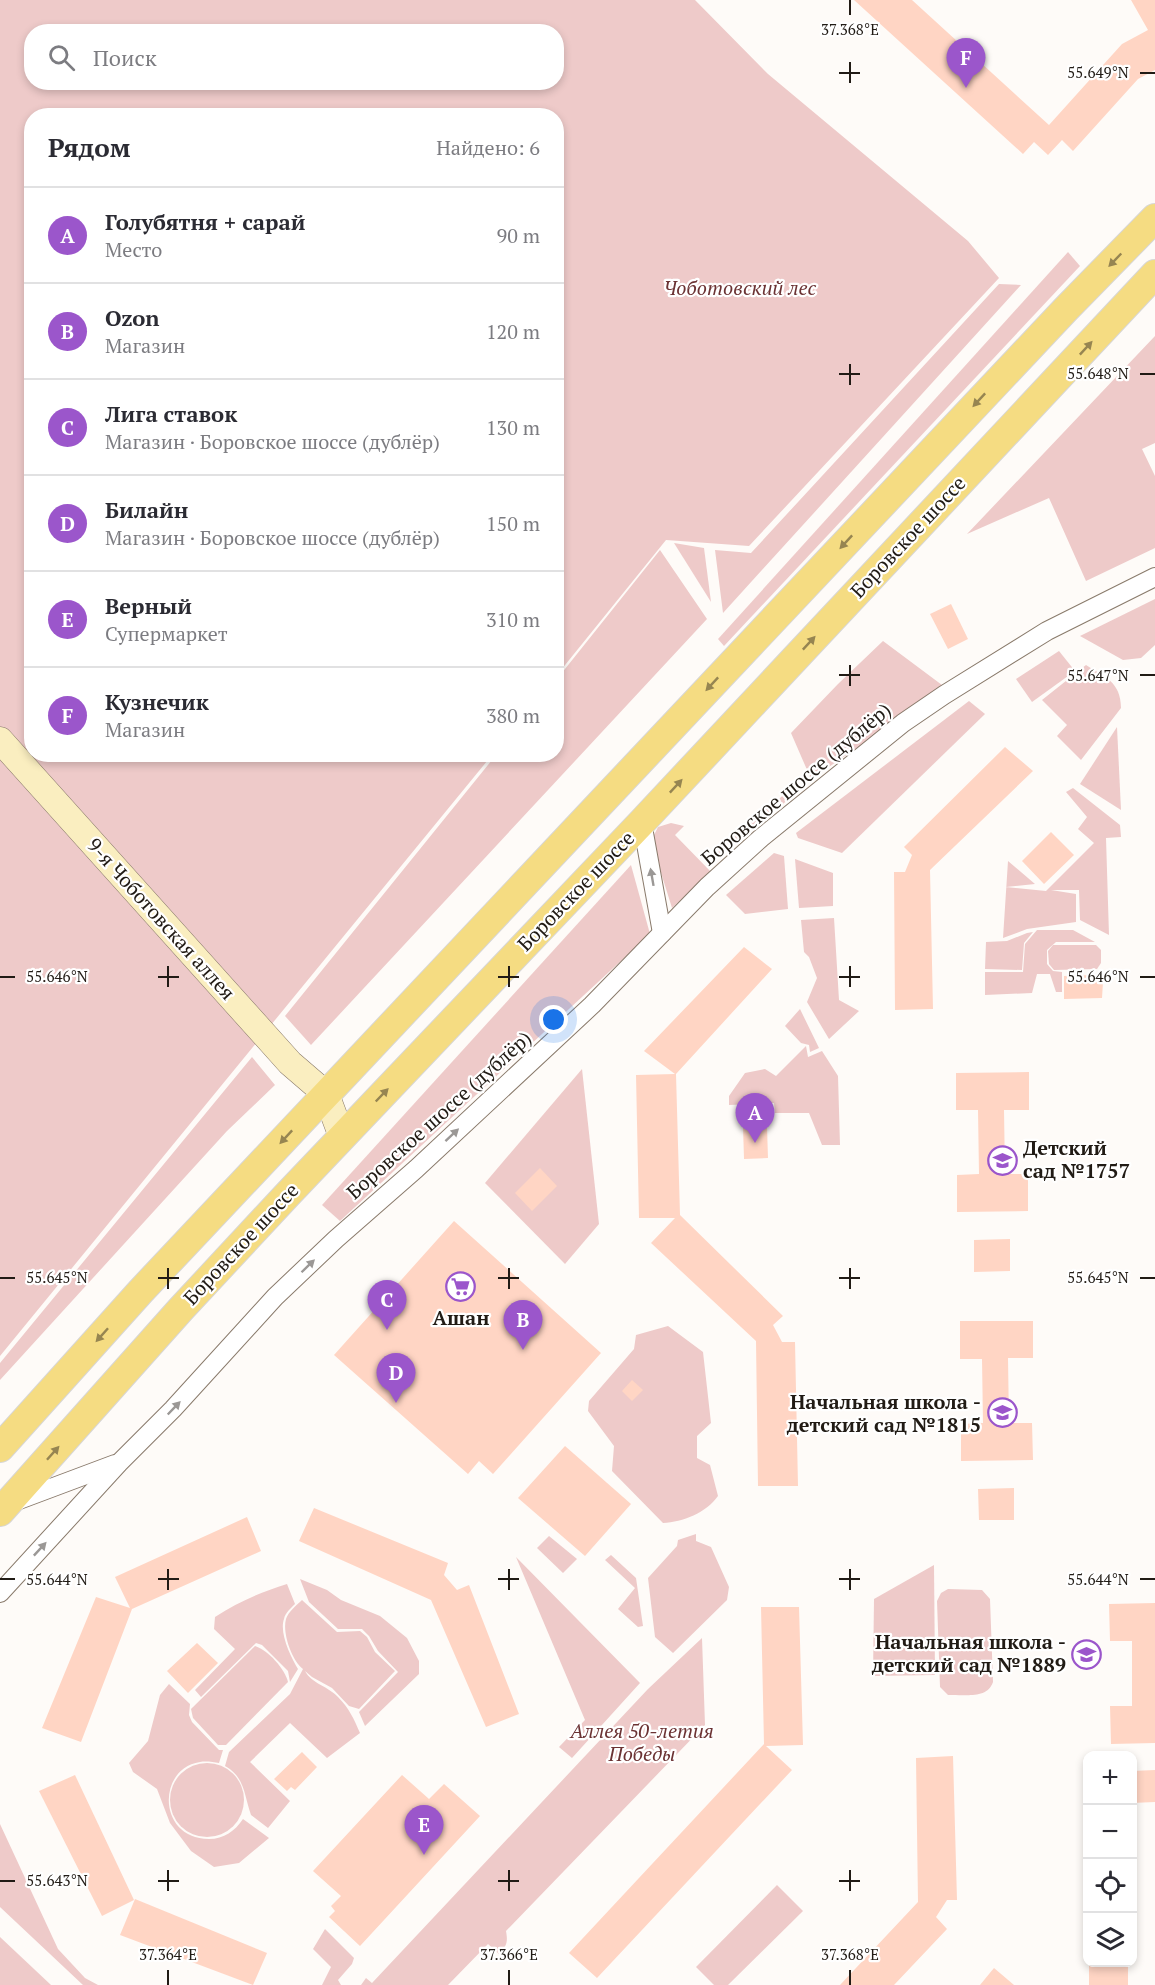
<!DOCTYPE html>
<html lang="ru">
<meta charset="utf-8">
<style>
:root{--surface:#fff;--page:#f2f2f3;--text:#2b2b33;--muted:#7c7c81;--line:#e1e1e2;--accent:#9b56cb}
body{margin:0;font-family:"PT Serif",serif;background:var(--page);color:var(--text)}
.controls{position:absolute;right:18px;bottom:18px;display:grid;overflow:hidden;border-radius:12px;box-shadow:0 3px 9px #0003}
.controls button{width:54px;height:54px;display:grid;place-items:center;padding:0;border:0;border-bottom:2px solid var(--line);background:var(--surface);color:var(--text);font:30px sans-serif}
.you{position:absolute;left:554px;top:1020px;width:21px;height:21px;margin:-15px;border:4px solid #fff;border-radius:50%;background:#1a73e8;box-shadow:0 0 0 9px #1a73e833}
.badge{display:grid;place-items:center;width:39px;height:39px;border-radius:50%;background:var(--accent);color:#fff;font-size:20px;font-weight:700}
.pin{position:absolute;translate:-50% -50px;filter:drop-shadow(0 2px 3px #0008)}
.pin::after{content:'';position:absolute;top:32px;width:21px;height:18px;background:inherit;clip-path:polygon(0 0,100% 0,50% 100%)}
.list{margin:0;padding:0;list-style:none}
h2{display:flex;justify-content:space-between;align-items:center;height:78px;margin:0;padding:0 24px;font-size:26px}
h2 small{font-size:20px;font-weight:400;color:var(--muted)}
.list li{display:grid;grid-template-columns:39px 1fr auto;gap:18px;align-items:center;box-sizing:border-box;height:96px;padding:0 24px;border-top:2px solid var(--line)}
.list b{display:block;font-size:22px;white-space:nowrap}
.list p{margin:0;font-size:20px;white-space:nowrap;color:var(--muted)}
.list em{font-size:20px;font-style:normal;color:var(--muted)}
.icon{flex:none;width:33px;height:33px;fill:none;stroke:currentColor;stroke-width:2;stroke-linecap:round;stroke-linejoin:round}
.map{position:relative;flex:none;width:1155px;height:1985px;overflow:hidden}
.search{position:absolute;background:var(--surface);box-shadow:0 3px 9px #0003;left:24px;top:24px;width:540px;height:66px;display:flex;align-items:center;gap:15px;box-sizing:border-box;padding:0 21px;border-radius:24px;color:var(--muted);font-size:22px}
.panel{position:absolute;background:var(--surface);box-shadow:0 3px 9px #0003;left:24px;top:108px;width:540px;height:654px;border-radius:24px}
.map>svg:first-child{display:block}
.green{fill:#eecac9;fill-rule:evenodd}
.building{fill:#ffd5c4}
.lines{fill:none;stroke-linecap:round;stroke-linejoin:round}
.street-casing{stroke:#897a6b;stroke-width:20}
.secondary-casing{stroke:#897a6b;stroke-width:27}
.primary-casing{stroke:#d7d6d5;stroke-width:30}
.street{stroke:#fff;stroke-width:18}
.secondary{stroke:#faeec0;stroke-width:26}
.primary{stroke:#f5dc82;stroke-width:28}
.oneway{fill:#968551}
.oneway2{fill:#9b9896}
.ticks{fill:none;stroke:#211b15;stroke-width:2}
.labels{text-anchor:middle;stroke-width:4.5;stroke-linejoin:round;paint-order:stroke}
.park-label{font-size:20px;font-style:italic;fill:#6b3233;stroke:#fff}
.street-label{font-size:20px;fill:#211b15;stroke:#fff}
.poi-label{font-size:20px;font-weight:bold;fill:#211b15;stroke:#fff;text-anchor:end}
.ticks-label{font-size:15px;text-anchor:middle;fill:#211b15;stroke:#fff;stroke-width:4.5;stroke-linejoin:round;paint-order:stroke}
</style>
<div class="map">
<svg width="1155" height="1985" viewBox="0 0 1155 1985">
<rect width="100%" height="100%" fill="#fefbf8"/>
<g class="green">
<path d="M 0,0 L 695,0 L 768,74 L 968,241 L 999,278 L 749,546 L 666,540 L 557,675 L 556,116 L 32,116 L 32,754 L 492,755 L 0,1356 ZM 32,32 L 556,32 L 556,82 L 32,82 Z"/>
<path d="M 1068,252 L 1080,266 L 724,646 L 718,639 Z"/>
<path d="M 999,284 L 1021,285 L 723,613 L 715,550 L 751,553 Z"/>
<path d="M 1155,336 L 1155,443 L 1142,449 L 1155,476 L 1155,548 L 1086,581 L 1049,498 L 967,534 Z"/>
<path d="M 674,543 L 704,548 L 711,602 Z"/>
<path d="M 660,550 L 707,619 L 311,1045 L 285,1016 L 496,755 L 556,754 L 557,679 Z"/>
<path d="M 1155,599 L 1155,645 L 1141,658 L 1123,660 L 1080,636 Z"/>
<path d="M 883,641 L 942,685 L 910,708 L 873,737 L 811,779 L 791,733 L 838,684 Z"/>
<path d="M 1059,651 L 1075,671 L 1032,702 L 1016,679 Z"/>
<path d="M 1086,665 C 1105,677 1121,682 1121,708 L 1081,760 L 1057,736 L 1067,725 L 1042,700 Z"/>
<path d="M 969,701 L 985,714 L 842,853 L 798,838 L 796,833 Z"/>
<path d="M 1117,727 L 1121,810 L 1080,784 Z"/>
<path d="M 1073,788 L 1120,825 L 1121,837 L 1106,838 L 1109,935 L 1080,920 L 1079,890 L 1051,890 L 1076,894 L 1076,922 L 1027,929 L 1003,938 L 1008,861 L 1035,884 L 1006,887 L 1046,891 L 1094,843 L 1078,829 L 1087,817 L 1066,792 Z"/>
<path d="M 791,789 L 794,795 L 716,858 L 715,855 L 747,825 Z"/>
<path d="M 671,823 L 684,826 L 675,835 L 711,872 L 672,908 L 653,847 L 653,837 L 658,827 Z"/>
<path d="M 774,853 L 784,856 L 788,909 L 745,914 L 726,895 Z"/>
<path d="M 795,859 L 833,873 L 833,906 L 799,908 Z"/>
<path d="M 631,865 L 650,934 L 340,1221 L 322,1205 Z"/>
<path d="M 834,918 L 839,1000 L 859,1011 L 829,1039 L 807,1002 L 817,978 L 809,957 L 804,952 L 801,920 Z"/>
<path d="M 1037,930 L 1073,930 L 1095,942 L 1056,942 L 1047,950 L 1047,964 L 1053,971 L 1062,972 L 1062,992 L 1056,992 L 1050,974 L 1037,974 L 1032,993 L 985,995 L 985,972 L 1023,972 L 1025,944 Z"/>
<path d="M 1033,932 L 1024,943 L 1022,970 L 985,969 L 986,942 L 1007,941 L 1027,933 Z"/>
<path d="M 1053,945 L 1096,945 L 1101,950 L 1101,963 L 1097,969 L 1054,970 L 1049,964 L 1048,951 Z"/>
<path d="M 800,1009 L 819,1048 L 810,1052 L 809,1045 L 801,1043 L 785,1026 Z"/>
<path d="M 806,1046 L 808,1057 L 822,1051 L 838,1076 L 840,1145 L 822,1145 L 809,1113 L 775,1113 L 774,1103 L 729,1105 L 729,1096 L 745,1073 L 765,1069 L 776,1076 Z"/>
<path d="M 252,1057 L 275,1085 L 227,1131 L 0,1380 L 0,1363 Z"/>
<path d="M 582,1069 L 599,1224 L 565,1264 L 485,1183 Z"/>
<path d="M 668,1326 L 703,1352 L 711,1423 L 697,1436 L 697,1458 L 710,1465 L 718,1496 C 706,1513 683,1522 663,1523 L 612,1471 L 614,1446 L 588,1411 L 589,1401 L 634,1349 L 636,1335 Z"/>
<path d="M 696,1534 L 696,1541 L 711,1547 L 729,1587 L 727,1600 L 673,1653 L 655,1637 L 648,1578 L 677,1546 L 678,1540 Z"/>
<path d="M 549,1536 L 577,1559 L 563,1573 L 537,1548 Z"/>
<path d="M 611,1555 L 636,1578 L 643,1626 L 638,1627 L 618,1609 L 635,1588 L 605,1560 Z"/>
<path d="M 516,1557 L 640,1683 L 572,1758 L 559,1747 L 585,1720 Z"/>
<path d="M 934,1565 L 935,1675 L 873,1676 L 874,1599 Z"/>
<path d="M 300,1579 L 327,1590 L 341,1600 L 380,1616 L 407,1638 L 419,1661 L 419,1674 L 365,1726 L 359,1712 L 398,1672 L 378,1651 L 369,1636 L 362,1629 L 338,1629 L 309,1602 Z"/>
<path d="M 287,1584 L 295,1604 C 291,1608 285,1613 284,1619 C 279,1633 291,1657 298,1669 L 290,1682 L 288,1671 L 262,1645 L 256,1643 L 201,1697 L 195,1690 L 235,1649 L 214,1629 L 215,1617 C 238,1602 261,1592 287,1584 Z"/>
<path d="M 948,1589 L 982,1590 L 990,1599 L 993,1682 C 987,1700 963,1694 948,1695 L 940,1687 L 937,1601 L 941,1593 Z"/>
<path d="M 302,1600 L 337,1632 L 360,1631 L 367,1637 L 375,1652 L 395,1671 L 359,1709 L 349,1706 L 332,1688 L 312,1677 L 305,1671 C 312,1684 328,1686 338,1697 C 349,1708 354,1719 360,1733 L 327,1758 L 290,1723 L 250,1762 L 290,1801 L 268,1828 L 251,1815 C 244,1795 245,1777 225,1766 L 229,1752 L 290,1694 L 303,1669 C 292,1661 282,1633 286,1619 C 288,1612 297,1605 302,1600 Z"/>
<path d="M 702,1638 L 705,1725 L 506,1931 C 508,1942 507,1946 499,1954 L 488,1944 L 448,1985 L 361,1985 L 366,1978 L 372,1983 L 648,1689 Z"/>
<path d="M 255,1646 C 268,1650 285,1669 288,1682 L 226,1745 L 218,1745 L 193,1718 L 191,1709 Z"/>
<path d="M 169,1684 L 190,1704 L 189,1715 L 192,1722 L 219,1750 L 223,1750 L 219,1763 C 213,1762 206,1761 200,1762 C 157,1768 157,1839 209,1839 C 224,1839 235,1831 243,1819 L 269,1838 L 239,1863 L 214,1867 L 191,1851 L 170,1823 L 157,1789 L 133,1772 L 129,1763 L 148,1741 L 160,1695 Z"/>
<circle cx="207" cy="1800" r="37"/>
<path d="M 0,1824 L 58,1949 L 85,1978 L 98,1985 L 83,1985 L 0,1907 Z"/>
<path d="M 777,1885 L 803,1911 L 728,1985 L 714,1985 L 696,1967 Z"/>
<path d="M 325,1929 L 354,1958 L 352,1964 L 338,1980 L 341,1985 L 322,1985 L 331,1967 L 313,1949 Z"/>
<path d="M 0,1937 L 51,1985 L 0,1985 Z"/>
</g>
<g class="building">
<path d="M 854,0 L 912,0 L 1049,125 L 1122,44 L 1148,30 L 1131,0 L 1155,0 L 1155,70 L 1138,79 L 1073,151 L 1062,140 L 1048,155 L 1034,142 L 1023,154 Z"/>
<path d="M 951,604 L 968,639 L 948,649 L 930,614 Z"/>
<path d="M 1005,747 L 1033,771 L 930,870 L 933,1009 L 895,1010 L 894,872 L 905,872 L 912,855 L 904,847 Z"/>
<path d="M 1051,832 L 1074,855 L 1044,884 L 1022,861 Z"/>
<path d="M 744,947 L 772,969 L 676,1074 L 680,1215 L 783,1316 L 773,1325 L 782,1342 L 795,1342 L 798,1486 L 758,1486 L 756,1341 L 651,1243 L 675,1218 L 639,1218 L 636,1075 L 675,1074 L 644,1051 Z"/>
<path d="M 1093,975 L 1093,982 L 1103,982 L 1102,998 L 1064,999 L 1064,976 Z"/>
<path d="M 1029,1072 L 1029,1110 L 1004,1110 L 1005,1174 L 1028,1174 L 1028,1211 L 957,1212 L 957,1175 L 979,1174 L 978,1110 L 956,1110 L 956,1073 Z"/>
<path d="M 743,1127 L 767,1127 L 768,1158 L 744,1159 Z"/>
<path d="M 540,1168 L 557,1186 L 532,1211 L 515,1193 Z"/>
<path d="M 454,1221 L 601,1353 L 493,1474 L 479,1461 L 468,1474 L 334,1355 Z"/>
<path d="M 1010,1239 L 1010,1271 L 974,1272 L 974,1240 Z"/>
<path d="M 960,1321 L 1033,1321 L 1033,1358 L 1008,1358 L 1009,1423 L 1032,1423 L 1033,1460 L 961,1461 L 961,1424 L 983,1423 L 982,1359 L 960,1359 Z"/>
<path d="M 632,1380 L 643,1390 L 632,1401 L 622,1391 Z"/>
<path d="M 565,1446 L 631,1504 L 585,1556 L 518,1498 Z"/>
<path d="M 1014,1488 L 1014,1520 L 979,1520 L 978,1489 Z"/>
<path d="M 314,1508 L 448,1563 L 444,1575 L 457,1590 L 469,1585 L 519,1714 L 486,1727 L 431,1600 L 299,1541 Z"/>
<path d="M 247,1517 L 261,1551 L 132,1609 L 81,1742 L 42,1728 L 96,1597 L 130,1608 L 115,1577 Z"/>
<path d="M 1155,1603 L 1155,1743 L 1111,1744 L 1110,1706 L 1132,1706 L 1132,1641 L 1110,1641 L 1109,1604 Z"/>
<path d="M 761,1607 L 799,1607 L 803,1745 L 766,1746 L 792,1770 L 597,1978 L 569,1953 L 764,1744 Z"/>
<path d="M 197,1643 L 218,1663 L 188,1693 L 167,1671 Z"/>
<path d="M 302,1752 L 317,1767 L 295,1790 L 291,1787 L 287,1791 L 274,1779 Z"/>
<path d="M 953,1756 L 957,1900 L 947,1900 L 936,1917 L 947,1929 L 894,1985 L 840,1985 L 918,1902 L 916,1758 Z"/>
<path d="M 1155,1770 L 1155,1802 L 1132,1803 L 1132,1771 Z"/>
<path d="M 75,1775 L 134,1900 L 102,1916 L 39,1791 Z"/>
<path d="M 402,1775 L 429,1799 L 444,1784 L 480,1816 L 360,1946 L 329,1917 L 335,1911 L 331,1906 L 341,1896 L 313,1871 Z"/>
<path d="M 135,1899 L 267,1953 L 253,1985 L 120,1935 Z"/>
<rect x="1089" y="1962" width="39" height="23"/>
<path d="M 994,1968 L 1014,1985 L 980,1985 Z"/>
</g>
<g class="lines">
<defs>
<g id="street">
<path d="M 642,822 L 662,933"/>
<path d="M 11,1503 L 115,1464"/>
<path d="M 0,1593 L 119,1463 L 173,1409 L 275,1297 L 336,1239 L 416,1169 L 592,1005 L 707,887 L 761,838 L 903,723 L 944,695 L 1047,631 L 1155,577"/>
</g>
<path id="secondary" d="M 0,740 L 290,1063 L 326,1094 L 342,1137"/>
<g id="primary">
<path d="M 0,1448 L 141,1291 L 1066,309 L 1155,218"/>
<path d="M 0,1512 L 181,1309 L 288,1194 L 642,822 L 1155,274"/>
</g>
</defs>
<use href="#street" class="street-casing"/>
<use href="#secondary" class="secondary-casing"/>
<use href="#primary" class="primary-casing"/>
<use href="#street" class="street"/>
<use href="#secondary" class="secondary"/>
<use href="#primary" class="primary"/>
</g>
<defs><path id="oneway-solid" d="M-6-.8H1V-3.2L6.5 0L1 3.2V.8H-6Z" transform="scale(1.5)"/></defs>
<g class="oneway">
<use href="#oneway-solid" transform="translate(1115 260) rotate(134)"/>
<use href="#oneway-solid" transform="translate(1086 348) rotate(-47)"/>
<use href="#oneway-solid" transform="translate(979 400) rotate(133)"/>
<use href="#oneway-solid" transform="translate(846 542) rotate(133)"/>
<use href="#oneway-solid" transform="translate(809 643) rotate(-47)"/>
<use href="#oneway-solid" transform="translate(712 684) rotate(133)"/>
<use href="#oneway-solid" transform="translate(676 786) rotate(-47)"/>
<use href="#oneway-solid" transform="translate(382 1095) rotate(-46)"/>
<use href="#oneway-solid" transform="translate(286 1137) rotate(133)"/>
<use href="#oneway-solid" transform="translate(102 1335) rotate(132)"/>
<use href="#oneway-solid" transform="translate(53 1453) rotate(-48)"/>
</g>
<g class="oneway2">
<use href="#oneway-solid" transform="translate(652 877) rotate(-100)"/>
<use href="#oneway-solid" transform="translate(452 1135) rotate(-43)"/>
<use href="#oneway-solid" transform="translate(308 1266) rotate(-44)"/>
<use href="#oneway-solid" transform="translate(174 1408) rotate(-46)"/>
<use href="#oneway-solid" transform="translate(40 1549) rotate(-47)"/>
</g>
<path class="ticks" d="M 850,0 L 850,15M 850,62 L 850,83M 839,73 L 860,73M 1140,73 L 1155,73M 850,364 L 850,385M 839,374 L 860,374M 1140,374 L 1155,374M 850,665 L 850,686M 839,675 L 860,675M 1140,675 L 1155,675M 168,966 L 168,987M 509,966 L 509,987M 850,966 L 850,987M 0,977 L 15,977M 158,977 L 179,977M 498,977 L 519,977M 839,977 L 860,977M 1140,977 L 1155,977M 168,1268 L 168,1289M 509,1268 L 509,1289M 850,1268 L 850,1289M 0,1278 L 15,1278M 158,1278 L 179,1278M 498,1278 L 519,1278M 839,1278 L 860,1278M 1140,1278 L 1155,1278M 168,1569 L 168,1590M 509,1569 L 509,1590M 850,1569 L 850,1590M 0,1579 L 15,1579M 158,1579 L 179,1579M 498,1579 L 519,1579M 839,1579 L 860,1579M 1140,1579 L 1155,1579M 168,1870 L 168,1891M 509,1870 L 509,1891M 850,1870 L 850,1891M 0,1881 L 15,1881M 158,1881 L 179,1881M 498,1881 L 519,1881M 839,1881 L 860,1881M 168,1970 L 168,1985M 509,1970 L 509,1985M 850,1970 L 850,1985"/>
<defs>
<symbol id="school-ring" viewBox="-11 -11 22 22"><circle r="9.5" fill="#fff" stroke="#9b56cb" stroke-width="1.5"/><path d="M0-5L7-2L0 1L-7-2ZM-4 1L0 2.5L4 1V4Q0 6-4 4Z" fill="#9b56cb"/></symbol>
<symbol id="supermarket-ring" viewBox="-11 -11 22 22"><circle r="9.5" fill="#fff" stroke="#9b56cb" stroke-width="1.5"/><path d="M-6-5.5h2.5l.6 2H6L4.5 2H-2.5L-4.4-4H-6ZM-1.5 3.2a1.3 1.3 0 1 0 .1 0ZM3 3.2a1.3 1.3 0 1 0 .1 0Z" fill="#9b56cb"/></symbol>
</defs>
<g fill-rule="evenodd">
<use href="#school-ring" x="986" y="1144" width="33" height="33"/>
<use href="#supermarket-ring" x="444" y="1270" width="33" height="33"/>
<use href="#school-ring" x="986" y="1396" width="33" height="33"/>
<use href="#school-ring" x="1070" y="1638" width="33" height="33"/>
</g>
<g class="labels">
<g class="park-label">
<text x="740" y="295">Чоботовский лес</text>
<text x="642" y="1738">Аллея 50-летия<tspan x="642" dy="23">Победы</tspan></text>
</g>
<g class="street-label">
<text transform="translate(908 537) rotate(-47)" y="7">Боровское шоссе</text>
<text transform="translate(796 784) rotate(-40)" y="7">Боровское шоссе (дублёр)</text>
<text transform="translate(576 891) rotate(-46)" y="7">Боровское шоссе</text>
<text transform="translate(161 919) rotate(48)" y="7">9-я Чоботовская аллея</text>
<text transform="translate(439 1115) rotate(-42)" y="7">Боровское шоссе (дублёр)</text>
<text transform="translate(241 1244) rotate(-47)" y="7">Боровское шоссе</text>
</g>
<g class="poi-label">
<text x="1023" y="1155" text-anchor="start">Детский<tspan x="1023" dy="23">сад №1757</tspan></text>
<text x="461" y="1325" text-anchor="middle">Ашан</text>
<text x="981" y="1409">Начальная школа -<tspan x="981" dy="23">детский сад №1815</tspan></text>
<text x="1066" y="1649">Начальная школа -<tspan x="1066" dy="23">детский сад №1889</tspan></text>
</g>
</g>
<g class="ticks-label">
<text x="850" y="35">37.368°E</text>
<text x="1098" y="78">55.649°N</text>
<text x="1098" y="379">55.648°N</text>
<text x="1098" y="681">55.647°N</text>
<text x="57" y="982">55.646°N</text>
<text x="1098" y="982">55.646°N</text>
<text x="57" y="1283">55.645°N</text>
<text x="1098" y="1283">55.645°N</text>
<text x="57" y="1585">55.644°N</text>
<text x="1098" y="1585">55.644°N</text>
<text x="57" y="1886">55.643°N</text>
<text x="168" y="1960">37.364°E</text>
<text x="509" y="1960">37.366°E</text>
<text x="850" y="1960">37.368°E</text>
</g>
</svg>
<div class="controls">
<button>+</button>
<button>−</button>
<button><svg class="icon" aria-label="locate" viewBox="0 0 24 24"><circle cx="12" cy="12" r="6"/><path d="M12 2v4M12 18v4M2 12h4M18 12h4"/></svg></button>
<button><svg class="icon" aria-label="layers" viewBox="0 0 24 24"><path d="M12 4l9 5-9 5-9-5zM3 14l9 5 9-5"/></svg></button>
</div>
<div class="you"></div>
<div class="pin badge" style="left:755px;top:1143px">A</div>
<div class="pin badge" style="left:523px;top:1350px">B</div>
<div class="pin badge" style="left:387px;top:1330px">C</div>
<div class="pin badge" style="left:396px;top:1403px">D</div>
<div class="pin badge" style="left:424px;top:1855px">E</div>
<div class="pin badge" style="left:966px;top:88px">F</div>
<div class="search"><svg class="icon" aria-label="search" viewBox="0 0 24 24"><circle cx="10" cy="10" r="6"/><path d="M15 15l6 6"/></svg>Поиск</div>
<section class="panel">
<h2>Рядом<small>Найдено: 6</small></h2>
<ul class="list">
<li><span class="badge">A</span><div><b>Голубятня + сарай</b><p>Место</p></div><em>90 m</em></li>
<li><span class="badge">B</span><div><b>Ozon</b><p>Магазин</p></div><em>120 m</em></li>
<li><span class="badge">C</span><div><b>Лига ставок</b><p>Магазин · Боровское шоссе (дублёр)</p></div><em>130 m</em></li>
<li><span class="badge">D</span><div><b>Билайн</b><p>Магазин · Боровское шоссе (дублёр)</p></div><em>150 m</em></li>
<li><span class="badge">E</span><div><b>Верный</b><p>Супермаркет</p></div><em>310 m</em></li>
<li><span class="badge">F</span><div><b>Кузнечик</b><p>Магазин</p></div><em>380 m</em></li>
</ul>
</section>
</div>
